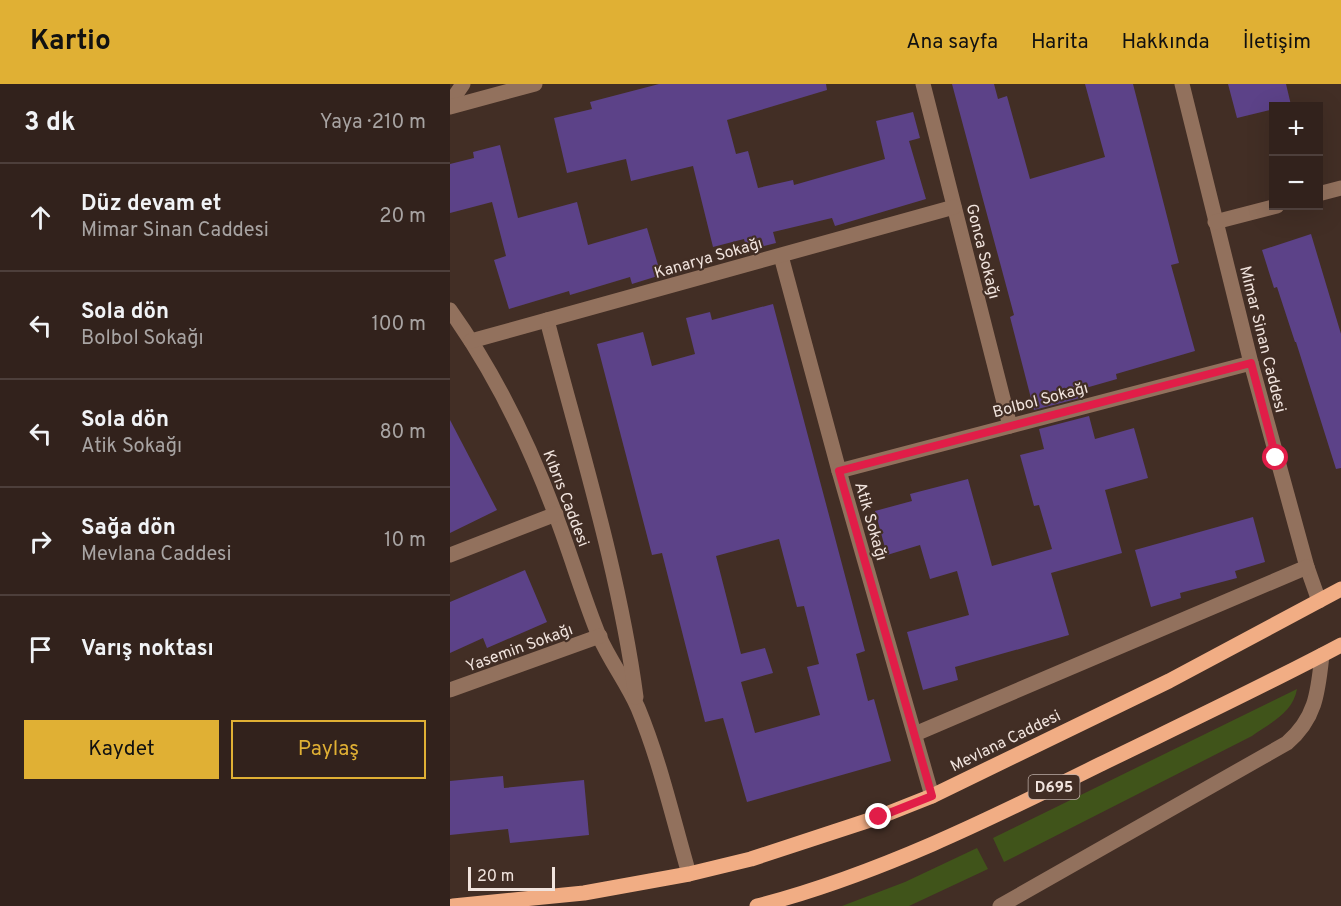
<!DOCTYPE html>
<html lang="tr">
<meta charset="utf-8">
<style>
:root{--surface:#32221c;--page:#3d2f29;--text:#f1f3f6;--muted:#a8a4a3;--line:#4d3f3b;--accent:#e0b034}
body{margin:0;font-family:Overpass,sans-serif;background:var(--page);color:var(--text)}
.controls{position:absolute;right:18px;top:18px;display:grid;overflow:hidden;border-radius:0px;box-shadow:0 6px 24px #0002}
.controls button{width:54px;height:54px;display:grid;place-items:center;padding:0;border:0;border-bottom:2px solid var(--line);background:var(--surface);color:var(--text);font:30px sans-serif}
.scale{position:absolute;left:18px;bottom:15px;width:87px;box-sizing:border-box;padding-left:6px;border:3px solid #f1e4de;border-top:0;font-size:16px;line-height:21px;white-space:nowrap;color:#f1e4de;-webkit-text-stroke:4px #422e25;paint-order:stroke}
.stop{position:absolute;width:18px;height:18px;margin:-14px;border:4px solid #e11d48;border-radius:50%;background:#fff}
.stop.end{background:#e11d48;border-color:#fff;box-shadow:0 2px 6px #0008}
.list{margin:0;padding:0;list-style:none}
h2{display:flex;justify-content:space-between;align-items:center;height:78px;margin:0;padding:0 24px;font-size:26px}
h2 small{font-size:20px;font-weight:400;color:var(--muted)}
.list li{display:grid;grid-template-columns:39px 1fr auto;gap:18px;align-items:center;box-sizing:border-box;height:108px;padding:0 24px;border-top:2px solid var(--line)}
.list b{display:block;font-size:22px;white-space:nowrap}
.list p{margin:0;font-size:20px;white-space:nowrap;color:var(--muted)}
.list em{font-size:20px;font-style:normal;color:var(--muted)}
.actions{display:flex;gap:12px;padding:18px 24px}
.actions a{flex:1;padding:14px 0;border:2px solid var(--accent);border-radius:0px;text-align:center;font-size:21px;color:var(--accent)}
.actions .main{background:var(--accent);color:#111}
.icon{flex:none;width:33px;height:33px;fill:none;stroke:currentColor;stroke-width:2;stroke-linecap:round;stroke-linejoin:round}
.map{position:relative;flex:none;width:891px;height:822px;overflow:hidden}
header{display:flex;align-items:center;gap:36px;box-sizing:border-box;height:84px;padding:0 30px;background:var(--accent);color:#111}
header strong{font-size:28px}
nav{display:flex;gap:33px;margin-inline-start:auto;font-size:21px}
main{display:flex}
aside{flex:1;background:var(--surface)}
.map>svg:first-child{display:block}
.green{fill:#40541a}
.building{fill:#5c4288;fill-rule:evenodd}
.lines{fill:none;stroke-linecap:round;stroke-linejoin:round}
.minor{stroke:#92715d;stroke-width:15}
.major{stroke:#f1ad84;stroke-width:15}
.route{stroke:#e11d48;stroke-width:8}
.labels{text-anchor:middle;stroke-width:4.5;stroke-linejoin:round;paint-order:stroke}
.shield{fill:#422e25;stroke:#bcada6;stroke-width:1.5}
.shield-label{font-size:15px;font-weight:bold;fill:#f1e4de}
.street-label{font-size:16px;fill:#f1e4de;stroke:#422e25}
</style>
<header>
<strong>Kartio</strong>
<nav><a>Ana sayfa</a><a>Harita</a><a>Hakkında</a><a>İletişim</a></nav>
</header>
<main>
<aside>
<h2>3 dk<small>Yaya · 210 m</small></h2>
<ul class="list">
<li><svg class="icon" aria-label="ahead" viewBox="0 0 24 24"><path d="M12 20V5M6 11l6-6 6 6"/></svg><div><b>Düz devam et</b><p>Mimar Sinan Caddesi</p></div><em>20 m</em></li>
<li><svg class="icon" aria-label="left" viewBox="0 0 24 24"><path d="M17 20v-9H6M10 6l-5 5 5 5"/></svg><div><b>Sola dön</b><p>Bolbol Sokağı</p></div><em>100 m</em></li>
<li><svg class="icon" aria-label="left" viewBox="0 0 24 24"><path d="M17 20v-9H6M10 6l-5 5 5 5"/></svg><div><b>Sola dön</b><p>Atik Sokağı</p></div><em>80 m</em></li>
<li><svg class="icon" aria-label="right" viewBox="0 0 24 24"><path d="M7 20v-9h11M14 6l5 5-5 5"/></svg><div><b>Sağa dön</b><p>Mevlana Caddesi</p></div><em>10 m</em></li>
<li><svg class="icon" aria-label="arrive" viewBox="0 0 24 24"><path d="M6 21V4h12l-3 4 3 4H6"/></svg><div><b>Varış noktası</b></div></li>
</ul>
<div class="actions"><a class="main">Kaydet</a><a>Paylaş</a></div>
</aside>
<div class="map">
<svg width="891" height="822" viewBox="0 0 891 822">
<rect width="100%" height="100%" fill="#422e25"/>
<g class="green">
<path d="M 847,605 C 843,629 820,639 802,652 L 554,778 L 543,754 Z"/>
<path d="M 527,764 L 538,785 L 459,822 L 392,822 L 455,798 Z"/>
</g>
<g class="building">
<path d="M 209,0 L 376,0 L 377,6 L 277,36 L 286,70 L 298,67 L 308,104 L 343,96 L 344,101 L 435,75 L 426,37 L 463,28 L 470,54 L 459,57 L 476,115 L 385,142 L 382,134 L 323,148 L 326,159 L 297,166 L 294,155 L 263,163 L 243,82 L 181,97 L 176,75 L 117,89 L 104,34 L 142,25 L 140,18 Z"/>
<path d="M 502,0 L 544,0 L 548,15 L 557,12 L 580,95 L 655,73 L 635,0 L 683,0 L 729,179 L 721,181 L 745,267 L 666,290 L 667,295 L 632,305 L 634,313 L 584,326 L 560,233 L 564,231 Z"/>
<path d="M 778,0 L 836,0 L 841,21 L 824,22 L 824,25 L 787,34 Z"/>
<path d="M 50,61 L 68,134 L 127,118 L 138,161 L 197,144 L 211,191 L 182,200 L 180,193 L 120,211 L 119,207 L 59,225 L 44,176 L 56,172 L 42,118 L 0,129 L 0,80 L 24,74 L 23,68 Z"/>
<path d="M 861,150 L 891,250 L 891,384 L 886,385 L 846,258 L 845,258 L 827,203 L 824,204 L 812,166 Z"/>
<path d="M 323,220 L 415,567 L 406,570 L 418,617 L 424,615 L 441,677 L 297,718 L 273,634 L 255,638 L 212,469 L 202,471 L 147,260 L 193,248 L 202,282 L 245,270 L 236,234 L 260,228 L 262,236 ZM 329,455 L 347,523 L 354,522 L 369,580 L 357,583 L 370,631 L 305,649 L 291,598 L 323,589 L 315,564 L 291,570 L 266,472 Z"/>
<path d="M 639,332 L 645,355 L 684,344 L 698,394 L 655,406 L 672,469 L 601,489 L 619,551 L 505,583 L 508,596 L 473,606 L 457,548 L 519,531 L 507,487 L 480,495 L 470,461 L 437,471 L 425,427 L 462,417 L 460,410 L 518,395 L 542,482 L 602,465 L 589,421 L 584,422 L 570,371 L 594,365 L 589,345 Z"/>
<path d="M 0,336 L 47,426 L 0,449 Z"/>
<path d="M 803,433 L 815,478 L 785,487 L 787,494 L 730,509 L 731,514 L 701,523 L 685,466 Z"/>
<path d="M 75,486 L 97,538 L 37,564 L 33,554 L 0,569 L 0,518 Z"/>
<path d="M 53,692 L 54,704 L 134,696 L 139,751 L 60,759 L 58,745 L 0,751 L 0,697 Z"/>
</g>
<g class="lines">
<g class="minor">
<path d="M 473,0 L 560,342"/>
<path d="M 732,0 L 801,279 L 857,483 L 869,517"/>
<path d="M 0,19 L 13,0"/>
<path d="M 0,23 L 85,0"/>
<path d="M 868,110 L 891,104"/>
<path d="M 765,138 L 827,122"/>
<path d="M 331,172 L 389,387 L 482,712"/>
<path d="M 0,226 C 45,289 79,359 106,432 C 121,471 133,513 149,552 C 160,577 177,599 188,624 C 210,677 223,735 239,790"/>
<path d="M 97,236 C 129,360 169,486 186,613"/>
<path d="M 21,257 L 504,123"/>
<path d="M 389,387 L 801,279"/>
<path d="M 0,471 L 106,430"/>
<path d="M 0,606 L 150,552"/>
<path d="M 465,650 L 857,483"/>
<path d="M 550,822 L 837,659 C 866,634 868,608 872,571"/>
</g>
<g class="major">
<path d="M 3,822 L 134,809 L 239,790 L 301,775 L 429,733 L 482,712 L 719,597 L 891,505"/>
<path d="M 307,822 C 427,791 540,735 651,680 C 731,641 812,603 891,561"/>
</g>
</g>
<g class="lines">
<path class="route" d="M 429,733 L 482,712 L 389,387 L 801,279 L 826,374"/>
</g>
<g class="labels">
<rect class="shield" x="578.5" y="691" width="51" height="24" rx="4.5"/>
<g class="shield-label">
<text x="604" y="708">D695</text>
</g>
<g class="street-label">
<text transform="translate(534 167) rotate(76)" y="6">Gonca Sokağı</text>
<text transform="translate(258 173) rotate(-16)" y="6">Kanarya Sokağı</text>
<text transform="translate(814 255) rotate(76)" y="6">Mimar Sinan Caddesi</text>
<text transform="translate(590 315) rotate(-15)" y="6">Bolbol Sokağı</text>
<text transform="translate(117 414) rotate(69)" y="6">Kıbrıs Caddesi</text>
<text transform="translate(422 437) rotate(74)" y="6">Atik Sokağı</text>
<text transform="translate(69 563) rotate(-20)" y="6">Yasemin Sokağı</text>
<text transform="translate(555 656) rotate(-26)" y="6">Mevlana Caddesi</text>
</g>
</g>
</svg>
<div class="controls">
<button>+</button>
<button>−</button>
</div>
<div class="scale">20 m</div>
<div class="stop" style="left:826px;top:374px"></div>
<div class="stop end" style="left:429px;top:733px"></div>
</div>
</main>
